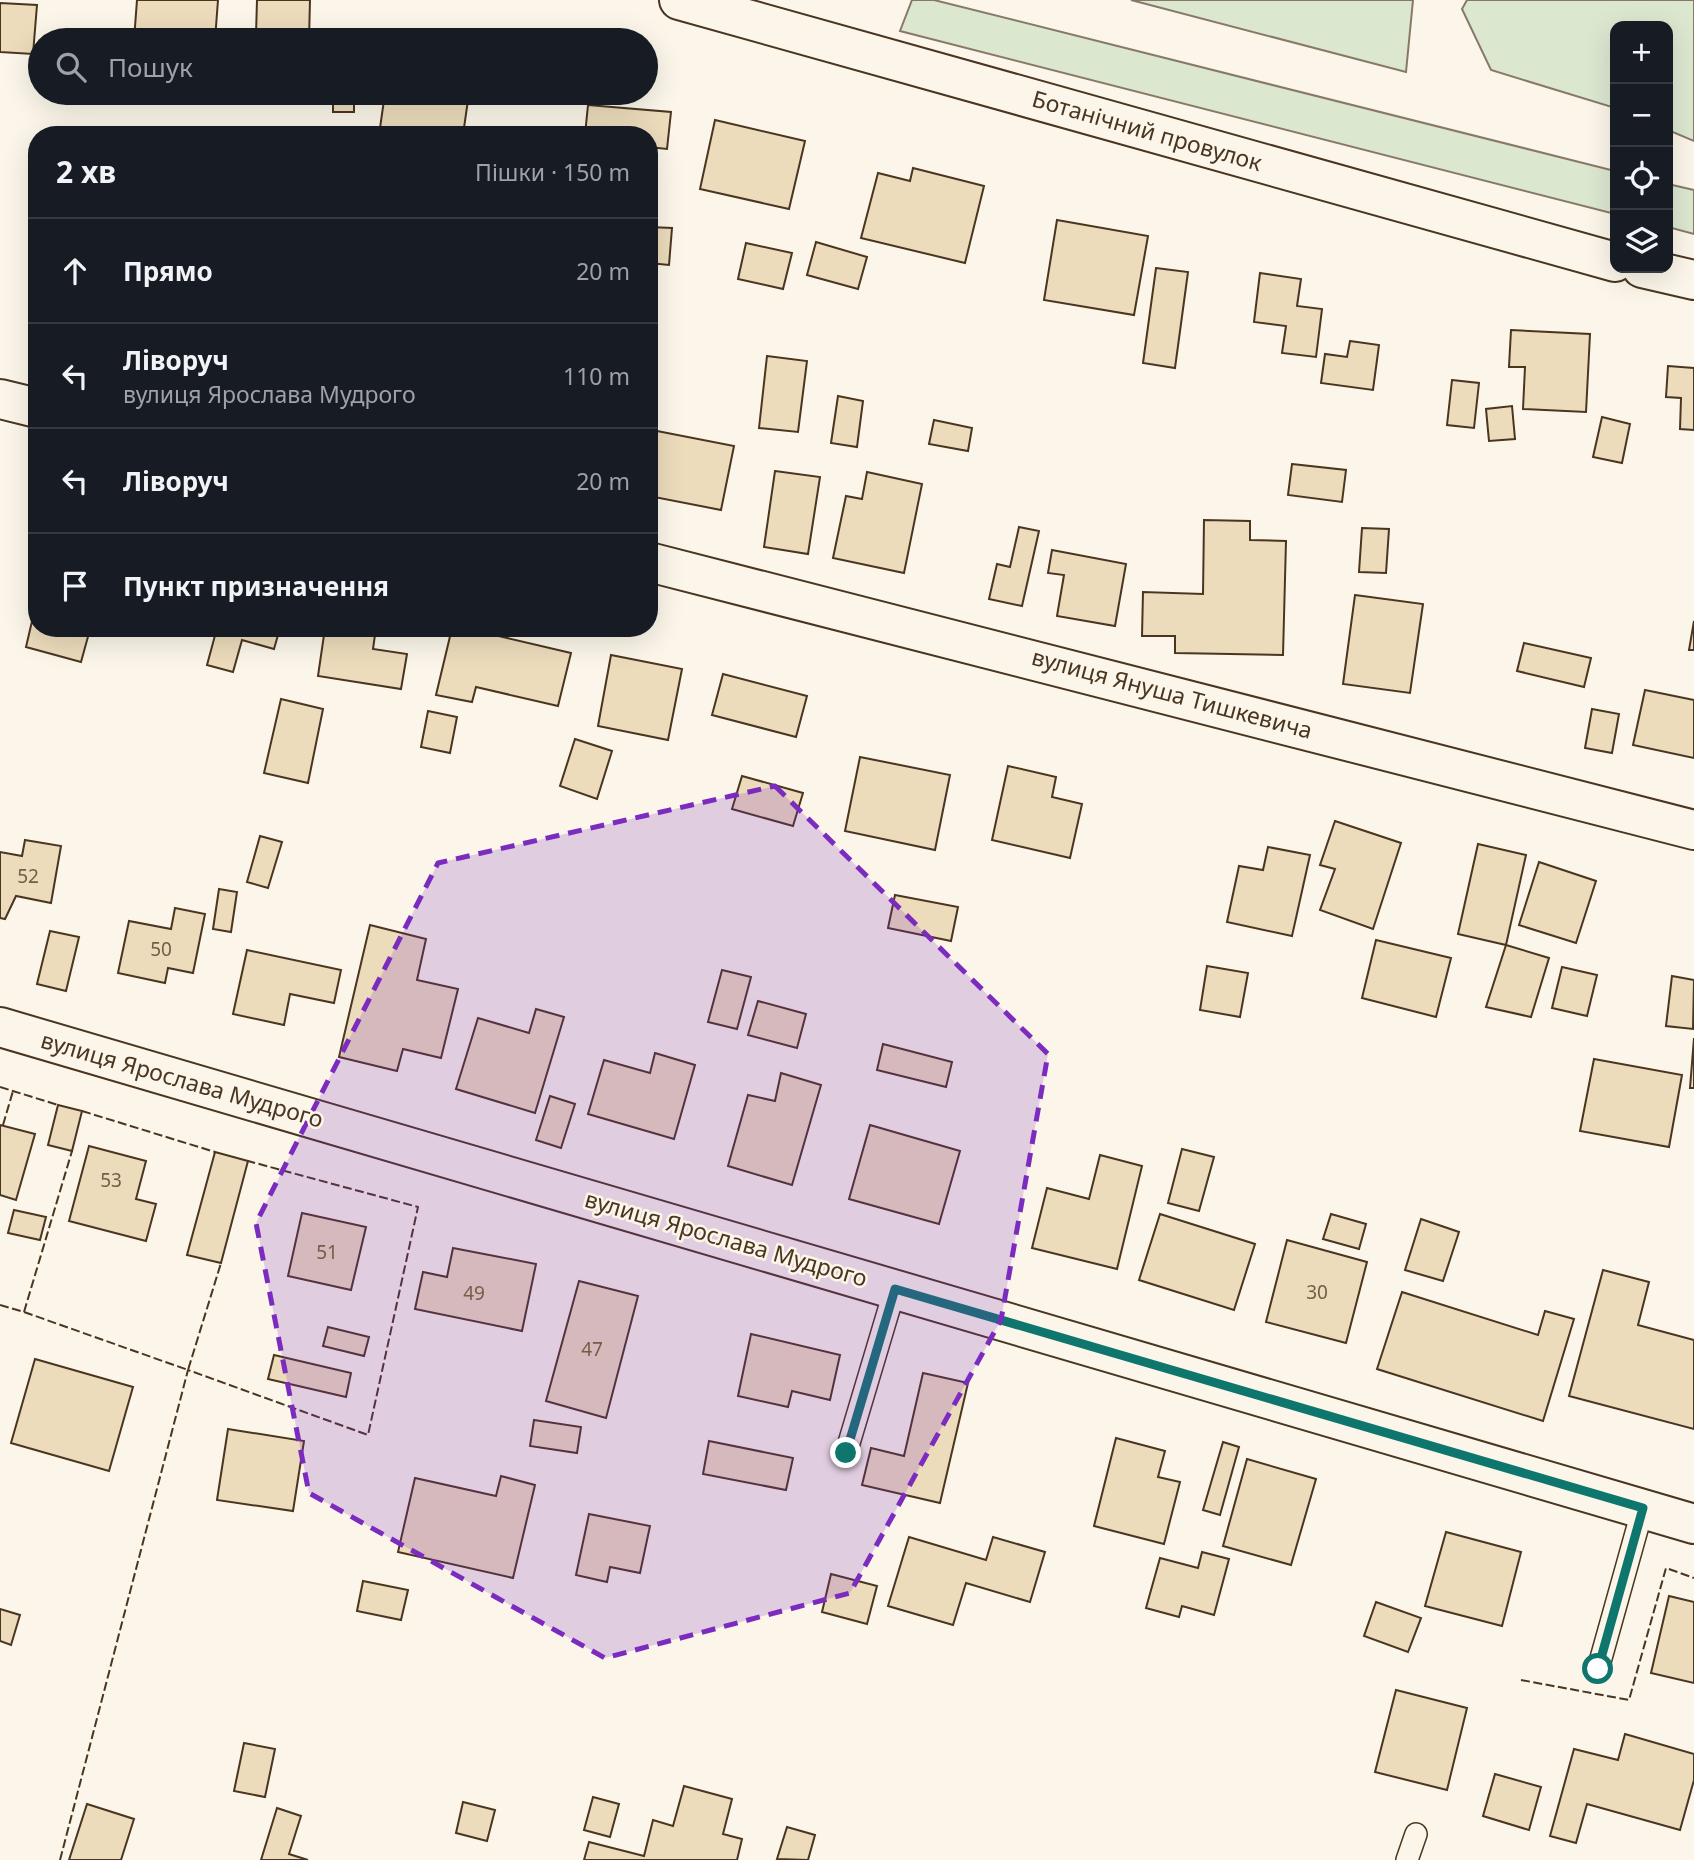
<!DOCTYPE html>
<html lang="uk">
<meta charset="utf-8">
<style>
:root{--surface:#171b24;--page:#20242c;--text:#f1f3f6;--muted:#9ea1a6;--line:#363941}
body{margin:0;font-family:"Noto Sans",sans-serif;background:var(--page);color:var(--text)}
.controls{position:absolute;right:21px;top:21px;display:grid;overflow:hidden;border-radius:14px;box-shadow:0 7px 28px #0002}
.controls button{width:63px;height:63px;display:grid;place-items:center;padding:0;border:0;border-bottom:2px solid var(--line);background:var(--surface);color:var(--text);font:35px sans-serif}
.stop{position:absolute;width:21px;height:21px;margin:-16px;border:5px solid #0f766e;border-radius:50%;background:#fff}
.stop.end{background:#0f766e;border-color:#fff;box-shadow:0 2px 7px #0008}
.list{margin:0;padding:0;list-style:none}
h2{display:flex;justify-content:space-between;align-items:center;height:91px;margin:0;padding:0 28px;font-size:30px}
h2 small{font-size:23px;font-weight:400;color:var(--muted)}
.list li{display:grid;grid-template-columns:46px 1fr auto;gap:21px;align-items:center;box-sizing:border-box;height:105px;padding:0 28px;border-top:2px solid var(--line)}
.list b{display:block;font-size:26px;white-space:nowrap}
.list p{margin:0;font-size:23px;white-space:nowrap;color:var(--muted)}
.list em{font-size:23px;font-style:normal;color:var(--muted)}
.icon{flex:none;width:38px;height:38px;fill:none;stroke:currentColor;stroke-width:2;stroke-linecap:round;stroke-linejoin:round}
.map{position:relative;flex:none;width:1694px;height:1860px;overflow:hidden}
.search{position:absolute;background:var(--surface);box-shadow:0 7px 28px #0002;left:28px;top:28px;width:630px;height:77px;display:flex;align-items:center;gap:18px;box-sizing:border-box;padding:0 24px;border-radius:38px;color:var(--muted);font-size:26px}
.panel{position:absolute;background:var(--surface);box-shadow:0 7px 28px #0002;left:28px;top:126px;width:630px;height:511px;border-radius:28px}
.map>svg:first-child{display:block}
.green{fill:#dce7d0;stroke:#887966;stroke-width:2}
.building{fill:#ecdcbc;stroke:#4a3520;stroke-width:2}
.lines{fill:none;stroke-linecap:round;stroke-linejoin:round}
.service-casing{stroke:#4a3520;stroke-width:24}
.minor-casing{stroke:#4a3520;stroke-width:42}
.service{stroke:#fbf6e9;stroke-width:21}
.minor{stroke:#fbf6e9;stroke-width:38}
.fence{stroke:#4a3520;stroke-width:2;stroke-dasharray:9 3.5;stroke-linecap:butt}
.route{stroke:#0f766e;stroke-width:9}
.marked{fill:#7b2cbf;fill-opacity:0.2;stroke:#7b2cbf;stroke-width:5;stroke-dasharray:14 9;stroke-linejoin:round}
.labels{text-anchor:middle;stroke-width:5;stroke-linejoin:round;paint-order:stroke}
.number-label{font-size:19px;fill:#725f47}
.street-label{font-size:23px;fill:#4a3520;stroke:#fbf6e9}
</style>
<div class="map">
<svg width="1694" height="1860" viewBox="0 0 1694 1860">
<rect width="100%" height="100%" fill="#fbf6e9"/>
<g class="green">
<path d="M 912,0 L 934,0 L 1615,171 L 1615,214 L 900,31 Z"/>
<path d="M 1131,0 L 1413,0 L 1406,72 Z"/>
<path d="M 1467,0 L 1694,0 L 1694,141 L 1668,130 L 1668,26 L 1615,26 L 1615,108 L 1491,70 L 1462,9 Z"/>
<path d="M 1668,184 L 1694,190 L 1694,234 L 1668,227 Z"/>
</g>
<g class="building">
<path d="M 137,0 L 218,0 L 215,40 L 134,40 Z"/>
<path d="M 257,0 L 310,0 L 309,40 L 256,35 Z"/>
<path d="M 0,3 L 37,5 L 33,54 L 0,52 Z"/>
<rect x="333" y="93" width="21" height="19"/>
<path d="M 385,93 L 469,93 L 463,135 L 379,135 Z"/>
<path d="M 588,105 L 671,112 L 667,149 L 649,147 L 649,135 L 585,135 Z"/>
<path d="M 715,120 L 805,141 L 789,209 L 700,189 Z"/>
<path d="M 913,168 L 984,186 L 965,263 L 861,238 L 878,173 L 910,181 Z"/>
<path d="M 1057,220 L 1148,236 L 1134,315 L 1044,300 Z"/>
<path d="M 649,227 L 672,228 L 669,265 L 649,263 Z"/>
<path d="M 816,242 L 867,257 L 858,289 L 807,275 Z"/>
<path d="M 746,243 L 792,253 L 783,289 L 738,279 Z"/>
<path d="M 1156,268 L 1188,272 L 1175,368 L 1143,363 Z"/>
<path d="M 1260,273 L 1301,279 L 1297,306 L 1322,309 L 1316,357 L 1282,353 L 1286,326 L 1254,322 Z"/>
<path d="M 1511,330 L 1590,334 L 1586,412 L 1523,409 L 1525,367 L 1509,367 Z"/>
<path d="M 37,341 L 37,363 L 32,362 Z"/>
<path d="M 1350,341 L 1379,345 L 1373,390 L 1321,383 L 1325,354 L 1347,357 Z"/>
<path d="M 767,356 L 807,361 L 798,432 L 759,428 Z"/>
<path d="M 1668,366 L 1694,368 L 1694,430 L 1680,429 L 1681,398 L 1666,397 Z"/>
<rect x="649" y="368" width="8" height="39"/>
<path d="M 1452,380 L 1479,383 L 1474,428 L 1447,425 Z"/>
<path d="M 838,396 L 863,401 L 857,447 L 831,443 Z"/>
<path d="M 1512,406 L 1515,439 L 1489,441 L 1486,409 Z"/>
<path d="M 1602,417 L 1630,424 L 1622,463 L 1593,457 Z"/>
<path d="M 934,420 L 972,428 L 968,451 L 929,444 Z"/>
<path d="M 657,431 L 734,446 L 721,510 L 649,496 L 649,473 Z"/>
<path d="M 1292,464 L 1346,470 L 1342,502 L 1288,495 Z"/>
<path d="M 775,471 L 820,477 L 808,554 L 764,547 Z"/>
<path d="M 867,472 L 922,484 L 904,573 L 833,558 L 846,496 L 862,499 Z"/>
<path d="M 1204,520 L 1250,521 L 1250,540 L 1286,541 L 1283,655 L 1175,653 L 1175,636 L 1142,636 L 1143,592 L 1203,594 Z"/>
<path d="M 1019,527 L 1039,531 L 1022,606 L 989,599 L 997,564 L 1010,567 Z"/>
<path d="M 1362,528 L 1389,529 L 1386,573 L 1359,572 Z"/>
<path d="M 1052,550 L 1126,564 L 1115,626 L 1057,616 L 1064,575 L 1048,573 Z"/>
<path d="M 1355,595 L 1423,604 L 1410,693 L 1343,684 Z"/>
<path d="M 33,617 L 37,618 L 37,628 L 72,628 L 89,633 L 81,662 L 26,647 Z"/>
<path d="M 1694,621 L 1694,650 L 1689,650 Z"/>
<path d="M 217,628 L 280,628 L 274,649 L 242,640 L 233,672 L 207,665 Z"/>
<path d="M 325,628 L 376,628 L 373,649 L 407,654 L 401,689 L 318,676 Z"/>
<path d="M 452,628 L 488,628 L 486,633 L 571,653 L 558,706 L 476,687 L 472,702 L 436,695 Z"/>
<path d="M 1524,643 L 1591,658 L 1584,687 L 1517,671 Z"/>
<path d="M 611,655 L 682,669 L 668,740 L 598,726 Z"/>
<path d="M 723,674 L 807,696 L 796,737 L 712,715 Z"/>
<path d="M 1645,690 L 1694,700 L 1694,758 L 1633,745 Z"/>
<path d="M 281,699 L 323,709 L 308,783 L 264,773 Z"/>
<path d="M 1592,709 L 1619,714 L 1612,753 L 1585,748 Z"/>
<path d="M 428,711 L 457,717 L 450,753 L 421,747 Z"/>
<path d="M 575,739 L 612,751 L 597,799 L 560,786 Z"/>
<path d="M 860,757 L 950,775 L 935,850 L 845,831 Z"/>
<path d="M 1008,766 L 1056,777 L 1052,797 L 1082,804 L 1070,858 L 992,840 Z"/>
<path d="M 742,776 L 803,793 L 793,826 L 732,809 Z"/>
<path d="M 1335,821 L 1401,843 L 1373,929 L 1320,910 L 1335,869 L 1320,865 Z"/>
<path d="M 260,836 L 282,842 L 268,888 L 247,882 Z"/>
<path d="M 25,840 L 61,846 L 51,903 L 16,896 L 5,919 L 0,918 L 0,852 L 22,856 Z"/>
<path d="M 1478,844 L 1526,855 L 1506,945 L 1458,934 Z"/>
<path d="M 1268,847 L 1310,855 L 1292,936 L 1227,922 L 1239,866 L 1263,870 Z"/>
<path d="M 1539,862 L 1596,881 L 1576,943 L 1519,925 Z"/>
<path d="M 219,889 L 237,892 L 231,932 L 213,929 Z"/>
<path d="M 895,895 L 958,907 L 951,941 L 888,928 Z"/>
<path d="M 175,908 L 205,914 L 193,973 L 168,968 L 165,983 L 118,973 L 129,921 L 171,929 Z"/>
<path d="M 370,925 L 426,939 L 417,980 L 458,989 L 441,1058 L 403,1049 L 397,1071 L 339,1057 Z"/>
<path d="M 50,931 L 79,937 L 66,991 L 37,984 Z"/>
<path d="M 1376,940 L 1451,958 L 1436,1017 L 1362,998 Z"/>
<path d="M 1506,945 L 1549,958 L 1531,1017 L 1486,1007 Z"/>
<path d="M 247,950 L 341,970 L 334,1003 L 290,994 L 284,1025 L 233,1014 Z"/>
<path d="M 1207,966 L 1248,973 L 1240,1017 L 1200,1010 Z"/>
<path d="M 1562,967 L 1597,975 L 1587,1016 L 1552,1008 Z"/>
<path d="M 722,970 L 751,977 L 737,1029 L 708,1022 Z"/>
<path d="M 1672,976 L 1694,980 L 1693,1029 L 1666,1026 Z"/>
<path d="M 758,1001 L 806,1014 L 797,1048 L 748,1035 Z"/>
<path d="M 536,1009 L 564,1017 L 535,1113 L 456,1089 L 478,1018 L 529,1033 Z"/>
<path d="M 1694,1038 L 1694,1088 L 1690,1088 Z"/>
<path d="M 883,1044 L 952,1062 L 946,1087 L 877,1070 Z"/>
<path d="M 655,1053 L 695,1065 L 674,1139 L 588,1114 L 604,1060 L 650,1073 Z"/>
<path d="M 1594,1059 L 1682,1075 L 1669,1147 L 1580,1131 Z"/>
<path d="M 781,1073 L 821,1085 L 792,1185 L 728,1166 L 748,1095 L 775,1101 Z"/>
<path d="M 550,1096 L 575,1104 L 561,1148 L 536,1140 Z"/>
<path d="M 58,1105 L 82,1111 L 72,1151 L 48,1145 Z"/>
<path d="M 0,1125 L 35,1134 L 16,1200 L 0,1195 Z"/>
<path d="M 870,1125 L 960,1151 L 939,1224 L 849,1199 Z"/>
<path d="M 89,1146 L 146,1161 L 136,1199 L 156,1204 L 146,1241 L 69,1221 Z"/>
<path d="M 1182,1149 L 1214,1157 L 1199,1211 L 1168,1203 Z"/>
<path d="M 215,1152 L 248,1161 L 221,1263 L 187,1255 Z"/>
<path d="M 1100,1155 L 1142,1166 L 1117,1269 L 1032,1248 L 1047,1188 L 1089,1199 Z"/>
<path d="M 14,1210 L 46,1217 L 40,1240 L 8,1233 Z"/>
<path d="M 302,1213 L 366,1227 L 351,1290 L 288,1276 Z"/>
<path d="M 1160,1214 L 1255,1244 L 1234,1310 L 1139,1280 Z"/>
<path d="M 1331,1214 L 1366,1224 L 1359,1249 L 1323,1239 Z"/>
<path d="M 1421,1219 L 1459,1232 L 1443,1281 L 1405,1270 Z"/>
<path d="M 1287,1240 L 1367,1262 L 1346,1343 L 1266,1322 Z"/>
<path d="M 453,1248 L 536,1264 L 522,1331 L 415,1309 L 423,1272 L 447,1277 Z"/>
<path d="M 1603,1270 L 1649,1282 L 1638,1325 L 1694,1340 L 1694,1429 L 1569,1396 Z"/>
<path d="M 579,1281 L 638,1296 L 606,1418 L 546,1401 Z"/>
<path d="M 1402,1292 L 1538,1335 L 1545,1311 L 1574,1319 L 1543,1421 L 1377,1369 Z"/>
<path d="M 328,1327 L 369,1337 L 364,1356 L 323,1346 Z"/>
<path d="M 751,1334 L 840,1355 L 830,1400 L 792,1391 L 788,1407 L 738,1396 Z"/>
<path d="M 274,1355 L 351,1373 L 346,1397 L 268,1379 Z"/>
<path d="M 35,1359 L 133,1387 L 109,1471 L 11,1443 Z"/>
<path d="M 923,1373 L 968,1383 L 940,1503 L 862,1485 L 871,1448 L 904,1456 Z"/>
<path d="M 534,1420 L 581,1427 L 577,1453 L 530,1446 Z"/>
<path d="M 228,1429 L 304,1441 L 293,1511 L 217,1500 Z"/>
<path d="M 1116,1438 L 1165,1451 L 1158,1477 L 1180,1482 L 1164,1544 L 1094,1526 Z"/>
<path d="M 709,1441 L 793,1458 L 786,1490 L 703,1474 Z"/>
<path d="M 1223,1442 L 1239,1447 L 1220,1515 L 1203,1510 Z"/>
<path d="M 1247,1459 L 1316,1479 L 1291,1565 L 1223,1546 Z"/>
<path d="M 501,1476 L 535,1485 L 513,1578 L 398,1552 L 415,1478 L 496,1496 Z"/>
<path d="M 589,1514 L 650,1526 L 640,1573 L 610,1567 L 607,1582 L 576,1575 Z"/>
<path d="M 1446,1532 L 1521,1552 L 1502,1626 L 1425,1606 Z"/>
<path d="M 909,1537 L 986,1560 L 993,1537 L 1045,1552 L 1030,1602 L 966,1583 L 953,1625 L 888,1606 Z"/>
<path d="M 1202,1552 L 1229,1559 L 1214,1615 L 1182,1606 L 1179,1617 L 1146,1608 L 1160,1558 L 1198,1568 Z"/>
<path d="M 831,1574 L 877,1586 L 867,1624 L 822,1612 Z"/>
<path d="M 363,1581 L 408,1590 L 401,1620 L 357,1611 Z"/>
<path d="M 1669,1596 L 1694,1602 L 1694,1683 L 1651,1673 Z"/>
<path d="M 1376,1602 L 1421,1618 L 1408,1652 L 1364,1636 Z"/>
<path d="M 0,1609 L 20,1615 L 11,1645 L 0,1641 Z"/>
<path d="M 1396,1690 L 1467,1708 L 1447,1790 L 1375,1772 Z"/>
<path d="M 1625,1734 L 1694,1754 L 1694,1780 L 1680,1830 L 1587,1804 L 1576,1843 L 1550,1836 L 1574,1749 L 1618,1760 Z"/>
<path d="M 244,1743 L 275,1749 L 265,1797 L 234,1791 Z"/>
<path d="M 1495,1774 L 1541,1787 L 1529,1830 L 1483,1816 Z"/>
<path d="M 684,1786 L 732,1799 L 723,1834 L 742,1839 L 737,1860 L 584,1860 L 589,1842 L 644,1856 L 653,1820 L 673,1826 Z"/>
<path d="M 593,1797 L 619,1804 L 610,1837 L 584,1830 Z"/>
<path d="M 463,1802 L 495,1810 L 487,1841 L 456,1833 Z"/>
<path d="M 87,1804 L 134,1819 L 121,1860 L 69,1860 Z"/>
<path d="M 277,1808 L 301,1816 L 289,1854 L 308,1860 L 261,1860 Z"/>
<path d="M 787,1827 L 815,1835 L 808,1860 L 777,1859 Z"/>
</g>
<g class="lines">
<defs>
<g id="service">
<path d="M 846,1453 L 895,1289"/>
<path d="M 1598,1669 L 1643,1508"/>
<path d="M 1407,1860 L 1416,1834"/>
</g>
<g id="minor">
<path d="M 679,0 L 1615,262"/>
<path d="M 1642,268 L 1694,280"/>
<path d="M 0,399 L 37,408"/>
<path d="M 649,562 L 1694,830"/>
<path d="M 0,1027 L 1694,1524"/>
</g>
</defs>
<use href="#service" class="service-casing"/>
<use href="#minor" class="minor-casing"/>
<use href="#service" class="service"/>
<use href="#minor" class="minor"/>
<g class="fence">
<path d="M 0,1087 L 58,1105"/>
<path d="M 82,1111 L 215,1152"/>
<path d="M 3,1125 L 13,1091"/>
<path d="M 0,1305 L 24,1312 L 72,1151"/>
<path d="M 24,1312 L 188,1370 L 221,1263"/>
<path d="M 1521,1680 L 1629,1700 L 1666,1568 L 1694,1578"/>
<path d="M 60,1860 L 188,1370 L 368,1435 L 418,1207 L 248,1161"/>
</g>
</g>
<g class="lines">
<path class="route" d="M 846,1453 L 895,1289 L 1643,1508 L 1598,1669"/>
</g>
<path class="marked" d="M 775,786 L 1048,1054 L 1001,1320 L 850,1593 L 605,1658 L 309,1493 L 256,1223 L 438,863 Z"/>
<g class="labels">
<g class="number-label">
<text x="28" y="883">52</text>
<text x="161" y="956">50</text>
<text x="111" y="1187">53</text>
<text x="327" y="1259">51</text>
<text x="1317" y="1299">30</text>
<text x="474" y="1300">49</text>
<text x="592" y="1356">47</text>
</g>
<g class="street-label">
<text transform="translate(1147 131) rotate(16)" y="8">Ботанічний провулок</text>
<text transform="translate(1172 694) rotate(15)" y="8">вулиця Януша Тишкевича</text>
<text transform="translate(182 1080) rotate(16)" y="8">вулиця Ярослава Мудрого</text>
<text transform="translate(726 1239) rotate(16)" y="8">вулиця Ярослава Мудрого</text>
</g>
</g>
</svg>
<div class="controls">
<button>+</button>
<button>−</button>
<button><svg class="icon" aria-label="locate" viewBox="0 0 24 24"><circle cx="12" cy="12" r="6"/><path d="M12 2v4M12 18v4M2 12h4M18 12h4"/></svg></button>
<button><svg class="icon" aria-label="layers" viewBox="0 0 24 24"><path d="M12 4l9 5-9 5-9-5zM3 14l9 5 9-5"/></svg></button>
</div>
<div class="stop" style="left:1598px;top:1669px"></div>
<div class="stop end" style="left:846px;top:1453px"></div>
<div class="search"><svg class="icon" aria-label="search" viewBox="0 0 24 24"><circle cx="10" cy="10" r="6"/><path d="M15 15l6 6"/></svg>Пошук</div>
<section class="panel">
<h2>2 хв<small>Пішки · 150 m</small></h2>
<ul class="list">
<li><svg class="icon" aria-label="ahead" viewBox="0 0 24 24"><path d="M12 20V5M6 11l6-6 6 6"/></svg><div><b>Прямо</b></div><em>20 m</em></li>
<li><svg class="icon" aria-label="left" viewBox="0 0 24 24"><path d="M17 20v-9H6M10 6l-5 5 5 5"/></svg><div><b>Ліворуч</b><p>вулиця Ярослава Мудрого</p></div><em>110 m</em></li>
<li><svg class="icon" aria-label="left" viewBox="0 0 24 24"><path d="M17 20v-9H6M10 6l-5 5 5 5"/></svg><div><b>Ліворуч</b></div><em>20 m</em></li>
<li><svg class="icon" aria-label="arrive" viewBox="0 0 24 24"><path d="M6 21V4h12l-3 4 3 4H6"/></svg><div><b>Пункт призначення</b></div></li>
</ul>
</section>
</div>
